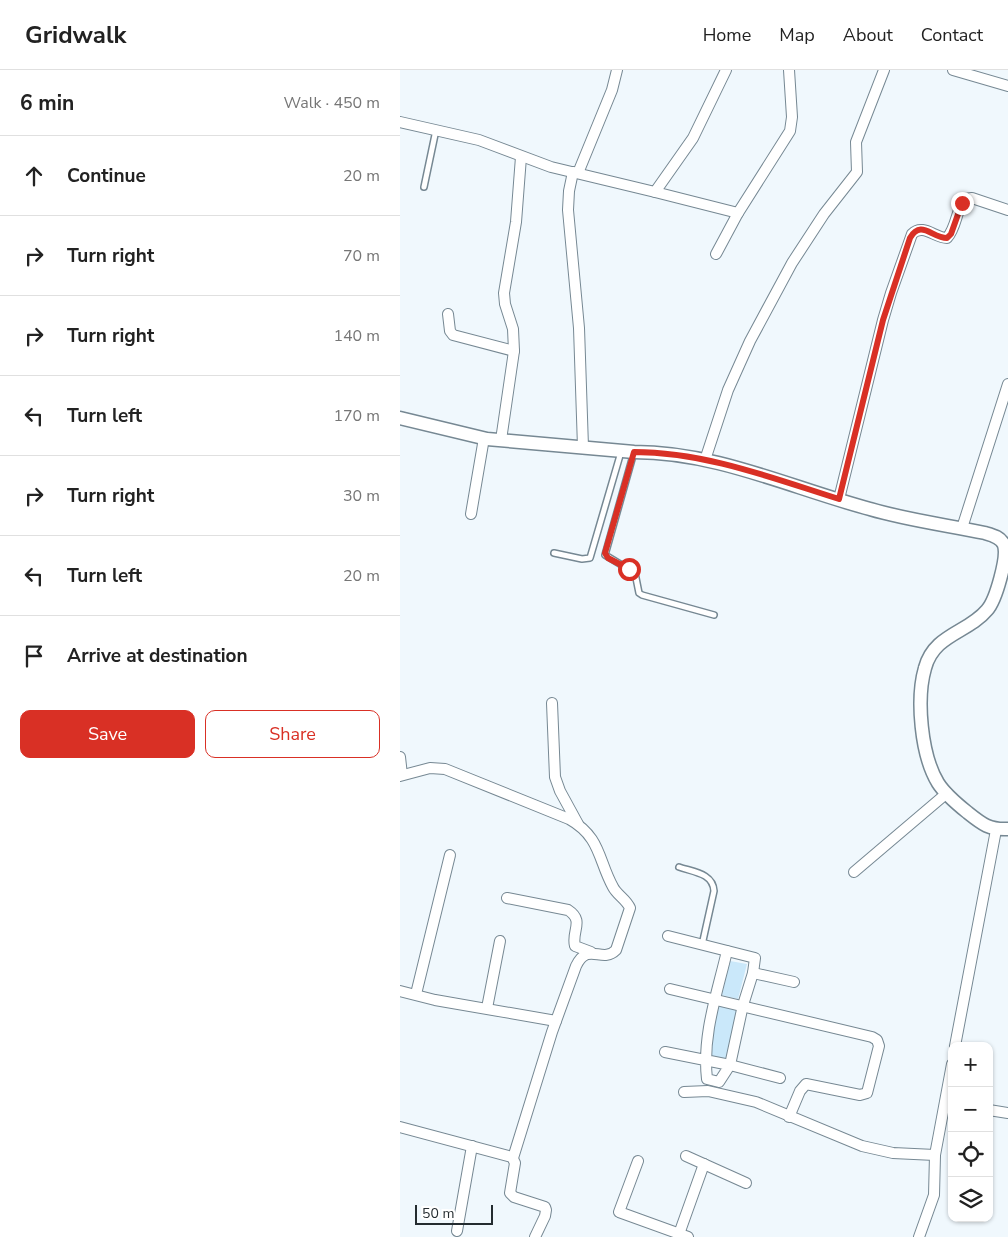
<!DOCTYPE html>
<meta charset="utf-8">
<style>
:root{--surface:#fff;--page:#f6f6f6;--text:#222;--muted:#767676;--line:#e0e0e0;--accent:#d93025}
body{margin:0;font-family:"Nunito Sans",sans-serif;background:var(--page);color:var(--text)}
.controls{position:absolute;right:15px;bottom:15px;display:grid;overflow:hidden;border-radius:10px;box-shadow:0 1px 4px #0004}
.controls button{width:45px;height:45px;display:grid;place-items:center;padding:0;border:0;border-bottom:1px solid var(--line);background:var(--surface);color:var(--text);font:25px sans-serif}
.scale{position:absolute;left:15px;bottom:12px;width:78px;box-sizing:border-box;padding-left:5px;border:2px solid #242c30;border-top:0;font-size:14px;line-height:18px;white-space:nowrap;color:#242c30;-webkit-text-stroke:4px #fff;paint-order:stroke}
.stop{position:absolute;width:15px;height:15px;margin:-11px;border:4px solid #d93025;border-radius:50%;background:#fff}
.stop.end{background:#d93025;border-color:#fff;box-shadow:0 1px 5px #0008}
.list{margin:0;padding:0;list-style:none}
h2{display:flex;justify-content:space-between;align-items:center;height:65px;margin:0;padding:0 20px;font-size:21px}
h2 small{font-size:16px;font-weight:400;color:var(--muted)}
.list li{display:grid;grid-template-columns:32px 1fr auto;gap:15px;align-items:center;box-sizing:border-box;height:80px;padding:0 20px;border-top:1px solid var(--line)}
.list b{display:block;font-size:19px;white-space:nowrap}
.list em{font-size:16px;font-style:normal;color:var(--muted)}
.actions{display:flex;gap:10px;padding:15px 20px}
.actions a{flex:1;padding:11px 0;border:1px solid var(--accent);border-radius:10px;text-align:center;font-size:18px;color:var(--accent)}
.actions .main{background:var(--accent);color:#fff}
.icon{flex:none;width:28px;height:28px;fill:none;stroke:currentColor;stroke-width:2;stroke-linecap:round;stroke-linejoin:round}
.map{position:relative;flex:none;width:608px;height:1167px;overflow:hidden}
header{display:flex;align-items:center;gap:30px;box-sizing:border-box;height:70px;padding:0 25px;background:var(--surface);border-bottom:1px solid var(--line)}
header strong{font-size:24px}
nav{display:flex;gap:28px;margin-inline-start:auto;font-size:18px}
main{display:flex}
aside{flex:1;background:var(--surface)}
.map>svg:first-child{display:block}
.green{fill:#cae8fa}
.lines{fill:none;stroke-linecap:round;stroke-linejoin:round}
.service-casing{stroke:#768893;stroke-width:8}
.minor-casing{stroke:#768893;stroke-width:12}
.tertiary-casing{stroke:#768893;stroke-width:15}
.service{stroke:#fff;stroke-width:5}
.minor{stroke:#fff;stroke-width:10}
.tertiary{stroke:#fff;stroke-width:12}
.route{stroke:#d93025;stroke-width:6}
</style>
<header>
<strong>Gridwalk</strong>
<nav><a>Home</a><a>Map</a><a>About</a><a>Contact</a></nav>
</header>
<main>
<aside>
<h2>6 min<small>Walk · 450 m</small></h2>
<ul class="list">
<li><svg class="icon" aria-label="ahead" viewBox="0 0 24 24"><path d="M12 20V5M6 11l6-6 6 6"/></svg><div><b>Continue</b></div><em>20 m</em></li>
<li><svg class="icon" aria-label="right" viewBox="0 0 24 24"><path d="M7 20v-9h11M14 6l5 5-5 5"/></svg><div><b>Turn right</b></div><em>70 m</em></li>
<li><svg class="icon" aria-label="right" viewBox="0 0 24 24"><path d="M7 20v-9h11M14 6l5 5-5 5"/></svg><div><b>Turn right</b></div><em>140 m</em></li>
<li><svg class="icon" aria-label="left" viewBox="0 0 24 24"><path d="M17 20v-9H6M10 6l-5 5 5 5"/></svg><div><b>Turn left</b></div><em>170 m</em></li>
<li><svg class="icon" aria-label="right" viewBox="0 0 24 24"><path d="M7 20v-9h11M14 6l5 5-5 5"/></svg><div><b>Turn right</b></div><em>30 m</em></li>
<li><svg class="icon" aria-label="left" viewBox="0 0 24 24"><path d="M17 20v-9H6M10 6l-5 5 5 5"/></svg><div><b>Turn left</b></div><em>20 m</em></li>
<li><svg class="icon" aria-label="arrive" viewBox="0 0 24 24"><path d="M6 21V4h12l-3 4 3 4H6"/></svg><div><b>Arrive at destination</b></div></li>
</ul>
<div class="actions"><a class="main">Save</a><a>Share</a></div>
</aside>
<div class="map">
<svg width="608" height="1167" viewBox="0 0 608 1167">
<rect width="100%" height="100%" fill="#f0f8fd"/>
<g class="green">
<path d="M 330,891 L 347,894 L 338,929 L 322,925 Z"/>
<path d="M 318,935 L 338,941 L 327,989 L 311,986 L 312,961 Z"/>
</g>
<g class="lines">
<defs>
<g id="service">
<path d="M 24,117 L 36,60"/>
<path d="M 234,382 L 205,485 L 235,503 L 239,523 L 242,525 L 314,545"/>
<path d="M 154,483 L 182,489 L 190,488 L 221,382"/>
<path d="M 279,797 C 293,802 313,803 314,821 L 302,875"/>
</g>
<g id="minor">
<path d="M 553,0 L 608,16"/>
<path d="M 0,52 L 79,70 L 151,97 L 255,122 L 293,68 L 326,0"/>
<path d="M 173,102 L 169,121 L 168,140 L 179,258 L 183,377"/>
<path d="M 178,103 L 212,20 L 217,0"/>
<path d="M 255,122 L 338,143"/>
<path d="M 316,184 L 338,143 L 390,61 L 392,47 L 389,0"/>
<path d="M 48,244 L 50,261 L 53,265 L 114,281"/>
<path d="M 101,370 L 114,281 L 113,259 L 105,234 L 104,223 L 116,152 L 121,87"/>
<path d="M 305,390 L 328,320 L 350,271 L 392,193 L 424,144 L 457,102 L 456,72 L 484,0"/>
<path d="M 439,429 L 483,250 L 491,223 L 512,164 C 523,153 535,168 547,168 C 557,157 556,139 565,129 L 572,128 L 608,140"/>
<path d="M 71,444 L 84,368"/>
<path d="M 562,458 L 608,314"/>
<path d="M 152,633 L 155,707 L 160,721 L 178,754"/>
<path d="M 0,687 L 2,705"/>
<path d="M 0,706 L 30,698 L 45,699 L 169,749 C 201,767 198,790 213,817 C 217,825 226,829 230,838 L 216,880 C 202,894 188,871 176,896 L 152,962 L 113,1088"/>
<path d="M 454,802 L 547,723"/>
<path d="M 107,828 L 168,840 C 185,851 171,861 175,876 L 191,882"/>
<path d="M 268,866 L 355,888 L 353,903 L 343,935 L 330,995 L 380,1008"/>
<path d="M 353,903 L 394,912"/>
<path d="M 270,919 L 472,967 L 477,970 L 479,976 L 467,1023 L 460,1025 L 406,1014 L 400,1021 L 389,1047"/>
<path d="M 0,921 L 35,930 L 156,951"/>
<path d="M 16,924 L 50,785"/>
<path d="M 87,938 L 100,871"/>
<path d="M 555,976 L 596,760"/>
<path d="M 265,982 L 330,995 L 319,1012 L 307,1009 C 302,965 317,924 327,881"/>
<path d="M 284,1022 L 308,1021 L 356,1032 L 462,1076 L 493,1083 L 535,1085"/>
<path d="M 589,1040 L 608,1043"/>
<path d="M 0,1057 L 112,1087 L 115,1093 L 110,1123 L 114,1127 L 145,1137 L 146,1140 L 145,1146 L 135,1167"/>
<path d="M 286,1086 L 346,1113"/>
<path d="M 238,1091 L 219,1142 L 288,1167"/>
<path d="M 57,1161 L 72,1076"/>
<path d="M 279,1164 L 304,1094"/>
<path d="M 519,1167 L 534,1125 L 535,1085 L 552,994"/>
</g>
<path id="tertiary" d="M 0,348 L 87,369 L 234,382 C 317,382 391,418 470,439 C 507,450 547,455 585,463 C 592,465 601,467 604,475 C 608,487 596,530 587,540 C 568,563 534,564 525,598 C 516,629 521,685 538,713 C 545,724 557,734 567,742 C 582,754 589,760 608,759"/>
</defs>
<use href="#service" class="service-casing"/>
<use href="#minor" class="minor-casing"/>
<use href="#tertiary" class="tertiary-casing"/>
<use href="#service" class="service"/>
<use href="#minor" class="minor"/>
<use href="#tertiary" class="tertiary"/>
</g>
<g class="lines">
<path class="route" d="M 229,499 L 208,488 L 205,483 L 234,382 C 305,382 372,408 439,429 L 483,250 L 510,168 C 521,149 532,168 547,168 L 551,164 L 562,133"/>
</g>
</svg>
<div class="controls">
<button>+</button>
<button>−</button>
<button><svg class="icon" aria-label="locate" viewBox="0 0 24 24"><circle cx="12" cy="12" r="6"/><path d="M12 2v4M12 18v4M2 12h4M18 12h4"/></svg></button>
<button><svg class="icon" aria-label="layers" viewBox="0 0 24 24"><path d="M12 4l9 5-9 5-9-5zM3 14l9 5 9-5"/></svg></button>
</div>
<div class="scale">50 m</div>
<div class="stop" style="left:229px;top:499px"></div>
<div class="stop end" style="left:562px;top:133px"></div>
</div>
</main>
